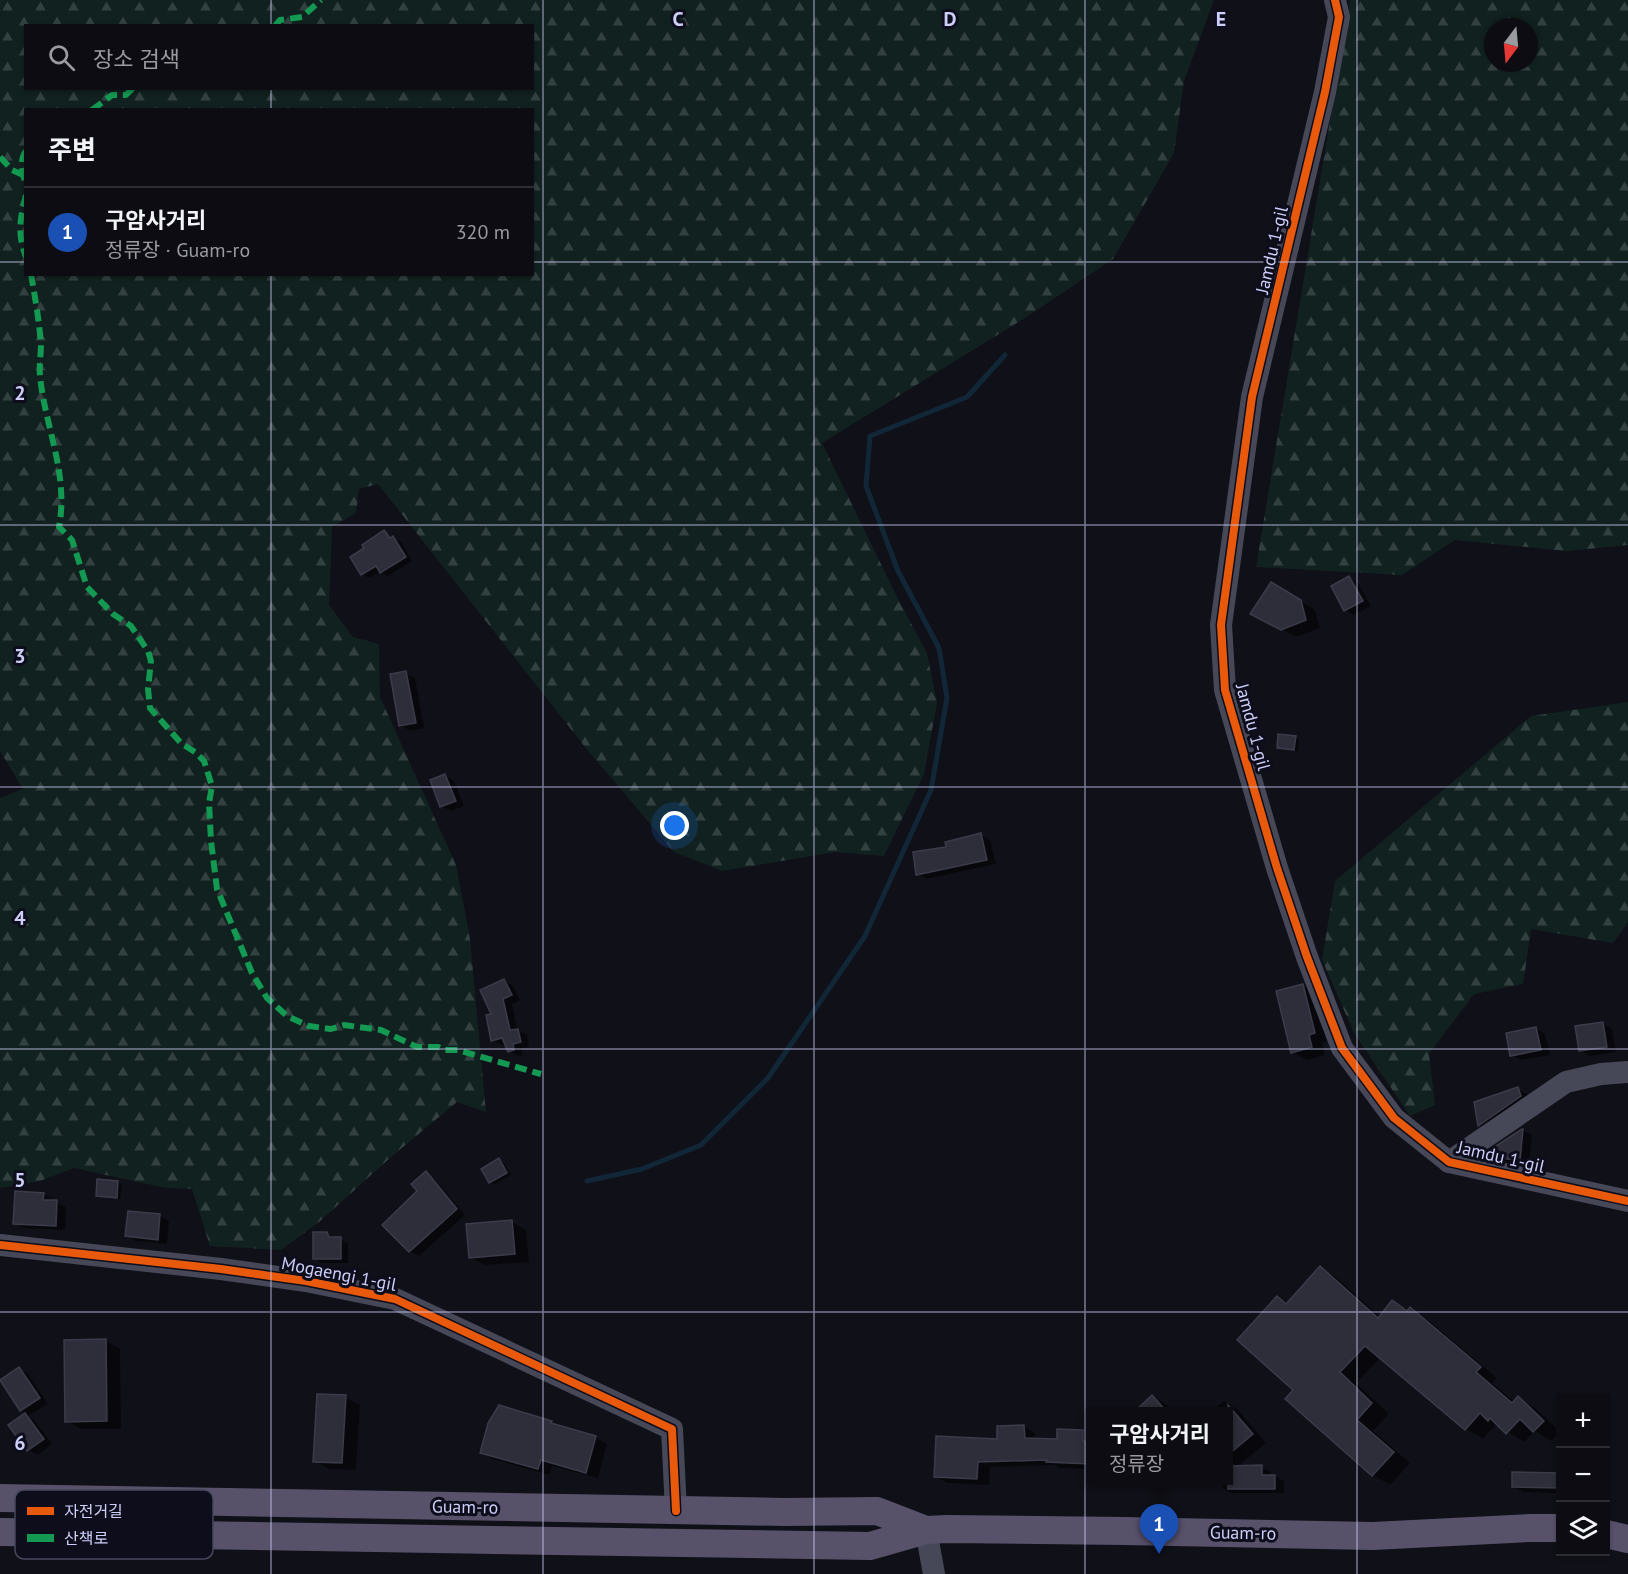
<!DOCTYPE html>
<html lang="ko">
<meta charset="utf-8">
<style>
:root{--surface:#0c0c12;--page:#15151b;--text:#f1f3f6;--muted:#9a9b9f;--line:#2c2c32;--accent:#1a73e8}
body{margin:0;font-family:"PT Sans","Noto Sans KR",sans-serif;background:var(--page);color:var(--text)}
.controls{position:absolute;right:18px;bottom:18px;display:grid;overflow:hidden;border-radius:0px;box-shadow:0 2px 4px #0004}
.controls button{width:54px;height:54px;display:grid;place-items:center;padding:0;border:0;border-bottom:2px solid var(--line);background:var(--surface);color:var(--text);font:30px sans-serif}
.compass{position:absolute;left:1484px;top:18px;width:54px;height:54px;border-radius:50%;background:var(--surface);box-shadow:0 2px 4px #0004;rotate:196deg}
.you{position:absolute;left:675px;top:826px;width:21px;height:21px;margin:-15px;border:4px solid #fff;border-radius:50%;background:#1a73e8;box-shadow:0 0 0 9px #1a73e833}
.badge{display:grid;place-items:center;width:39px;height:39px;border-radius:50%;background:var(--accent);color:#fff;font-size:20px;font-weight:700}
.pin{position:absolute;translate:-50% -50px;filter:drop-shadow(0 2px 3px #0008)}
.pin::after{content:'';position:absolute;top:32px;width:21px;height:18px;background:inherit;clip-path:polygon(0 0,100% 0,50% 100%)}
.popup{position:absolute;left:1086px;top:1407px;width:147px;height:78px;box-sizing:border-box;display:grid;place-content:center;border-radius:0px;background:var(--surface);filter:drop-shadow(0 2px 4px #0005);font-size:20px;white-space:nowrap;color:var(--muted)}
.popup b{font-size:22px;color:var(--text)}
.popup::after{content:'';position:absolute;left:50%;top:100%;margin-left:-12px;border:12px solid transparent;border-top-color:var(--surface)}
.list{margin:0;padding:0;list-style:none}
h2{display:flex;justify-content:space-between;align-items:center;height:78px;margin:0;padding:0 24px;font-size:26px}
h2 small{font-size:20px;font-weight:400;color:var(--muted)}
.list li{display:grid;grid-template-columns:39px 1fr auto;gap:18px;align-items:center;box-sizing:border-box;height:90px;padding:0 24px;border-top:2px solid var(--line)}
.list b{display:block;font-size:22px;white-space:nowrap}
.list p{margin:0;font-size:20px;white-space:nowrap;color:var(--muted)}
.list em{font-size:20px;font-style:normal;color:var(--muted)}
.icon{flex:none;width:33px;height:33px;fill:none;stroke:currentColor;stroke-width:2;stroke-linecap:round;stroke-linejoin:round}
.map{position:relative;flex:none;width:1628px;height:1574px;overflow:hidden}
.search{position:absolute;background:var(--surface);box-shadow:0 2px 4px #0004;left:24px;top:24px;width:510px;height:66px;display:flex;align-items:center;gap:15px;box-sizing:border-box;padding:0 21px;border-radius:0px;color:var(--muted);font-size:22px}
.panel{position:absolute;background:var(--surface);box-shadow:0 2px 4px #0004;left:24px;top:108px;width:510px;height:168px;border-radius:0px}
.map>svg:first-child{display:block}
.forest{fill:url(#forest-firs);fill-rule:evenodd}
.shadow{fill:#0007}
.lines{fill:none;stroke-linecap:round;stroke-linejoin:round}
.stream{stroke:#112738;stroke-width:5}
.building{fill:#2e2e3a;stroke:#3b3b4b;stroke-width:1.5}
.minor{stroke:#464858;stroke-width:22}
.major{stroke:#57516a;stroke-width:28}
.quiet{stroke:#139951;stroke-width:6;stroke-dasharray:12 6;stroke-linecap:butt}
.cycleway-casing{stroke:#0d0d1b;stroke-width:11}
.cycleway{stroke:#e8590c;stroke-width:8}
.grid{fill:none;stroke:#cdcff9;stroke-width:1.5;stroke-opacity:0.55}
.labels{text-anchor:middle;stroke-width:6;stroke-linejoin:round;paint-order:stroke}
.street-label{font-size:18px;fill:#cdcff9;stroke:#0d0d1b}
.key{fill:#0d0d1b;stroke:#47475e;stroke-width:1.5}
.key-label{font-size:16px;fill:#cdcff9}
.grid-label{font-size:20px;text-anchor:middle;font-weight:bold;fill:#cdcff9;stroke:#0d0d1b;stroke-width:6;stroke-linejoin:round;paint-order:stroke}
</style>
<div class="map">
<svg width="1628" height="1574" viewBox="0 0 1628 1574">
<defs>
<pattern id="forest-firs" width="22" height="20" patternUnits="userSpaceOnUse" patternTransform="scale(1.5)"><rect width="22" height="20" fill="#11211f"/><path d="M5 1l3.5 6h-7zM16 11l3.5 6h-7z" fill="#324040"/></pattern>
</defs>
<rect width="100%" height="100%" fill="#101018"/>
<g class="forest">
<path d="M 0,0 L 1214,0 L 1184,81 L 1174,153 L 1113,259 L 1028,316 L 822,443 L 898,599 L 927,653 L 937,703 L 924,774 L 884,856 L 835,852 L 722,871 L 674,852 L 585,747 L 378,484 L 359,489 L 356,513 L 332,527 L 329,605 L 353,637 L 379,644 L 380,697 L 456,865 L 470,939 L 486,1112 L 457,1102 L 391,1157 L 319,1222 L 281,1250 L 210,1246 L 192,1189 L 166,1188 L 74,1168 L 40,1181 L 0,1188 L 0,798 L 23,789 L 0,751 ZM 26,26 L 532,26 L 532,88 L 26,88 ZM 26,110 L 532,110 L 532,274 L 26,274 Z"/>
<path d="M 1350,0 L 1628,0 L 1628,545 L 1567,551 L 1455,540 L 1402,575 L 1256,567 ZM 1493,27 L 1529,27 L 1529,63 L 1493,63 Z"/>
<path d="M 1628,702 L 1628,922 L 1613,943 L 1531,929 L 1523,984 L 1474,994 L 1429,1054 L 1435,1105 L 1410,1116 L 1354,1033 L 1322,960 L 1335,881 L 1531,716 Z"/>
</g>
<g class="shadow">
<path d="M 384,532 L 401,542 L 412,561 L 388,576 L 380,572 L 369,578 L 362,574 L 366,549 Z"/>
<path d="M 1349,578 L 1358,583 L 1371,606 L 1354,615 L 1345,610 Z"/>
<path d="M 1286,592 L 1315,610 L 1320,628 L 1296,637 L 1266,621 Z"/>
<path d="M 406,673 L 415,678 L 424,728 L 410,731 L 401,725 Z"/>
<path d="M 1295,737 L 1299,740 L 1298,751 L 1278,747 Z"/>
<path d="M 445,775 L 454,781 L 464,806 L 451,811 L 441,806 Z"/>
<path d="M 981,835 L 990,840 L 996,864 L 927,879 L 918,874 L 948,848 Z"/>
<path d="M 504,980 L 513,986 L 520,1000 L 512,1004 L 517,1030 L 527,1035 L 529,1047 L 521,1049 L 523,1055 L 519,1056 L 509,1051 L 506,1044 L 502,1045 L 493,1040 L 493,1015 Z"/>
<path d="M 1303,986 L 1317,994 L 1329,1041 L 1322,1043 L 1325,1055 L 1307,1060 L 1292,1052 Z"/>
<path d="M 1603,1023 L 1612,1029 L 1616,1052 L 1590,1056 L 1581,1050 Z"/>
<path d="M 1536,1028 L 1545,1034 L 1550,1055 L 1521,1060 L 1512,1055 Z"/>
<path d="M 1518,1089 L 1527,1094 L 1530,1102 L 1488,1130 L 1479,1125 Z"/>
<path d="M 1523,1130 L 1532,1135 L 1529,1165 L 1507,1163 L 1493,1160 L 1485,1155 Z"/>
<path d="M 499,1160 L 503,1162 L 511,1175 L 494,1185 L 490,1182 Z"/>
<path d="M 426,1173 L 435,1179 L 465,1215 L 419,1256 L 410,1251 L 419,1192 Z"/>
<path d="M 118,1182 L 122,1185 L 120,1199 L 101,1197 L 97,1195 Z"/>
<path d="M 43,1194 L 53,1199 L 53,1201 L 66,1207 L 65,1230 L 24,1228 L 15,1223 Z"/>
<path d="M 160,1216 L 169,1221 L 167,1244 L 136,1241 L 127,1235 Z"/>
<path d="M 512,1222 L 526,1230 L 529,1262 L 485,1265 L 470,1257 Z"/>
<path d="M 326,1233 L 348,1243 L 348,1263 L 322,1263 L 314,1258 Z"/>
<path d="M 1320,1268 L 1337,1278 L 1380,1317 L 1392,1302 L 1427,1319 L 1497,1378 L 1492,1383 L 1515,1402 L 1518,1398 L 1535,1408 L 1560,1431 L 1551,1441 L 1535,1431 L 1524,1442 L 1496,1424 L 1483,1439 L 1466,1429 L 1381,1357 L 1356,1383 L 1389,1414 L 1373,1431 L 1410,1463 L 1390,1485 L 1373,1475 L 1287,1399 L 1295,1390 L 1278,1298 L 1288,1304 Z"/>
<path d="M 106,1341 L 120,1349 L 121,1429 L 81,1429 L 67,1421 Z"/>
<path d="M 19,1368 L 28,1374 L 48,1404 L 28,1416 L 34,1420 L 52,1444 L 38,1455 L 28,1450 L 10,1425 L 27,1413 L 21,1410 Z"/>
<path d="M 1152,1396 L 1167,1405 L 1173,1412 L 1136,1412 Z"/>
<path d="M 345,1397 L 360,1405 L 356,1470 L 329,1469 L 315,1461 Z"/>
<path d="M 1224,1401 L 1238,1410 L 1266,1443 L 1237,1467 L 1261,1467 L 1271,1472 L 1271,1476 L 1275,1476 L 1284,1481 L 1284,1493 L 1232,1493 L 1223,1488 L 1223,1480 L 1228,1480 L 1228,1412 L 1212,1412 Z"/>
<path d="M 551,1422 L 562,1428 L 595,1437 L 607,1444 L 598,1478 L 552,1466 L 550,1475 L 493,1459 L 482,1452 Z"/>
<path d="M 1024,1426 L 1035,1433 L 1035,1440 L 1058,1441 L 1083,1431 L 1090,1435 L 1090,1469 L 1059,1468 L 1056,1465 L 990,1467 L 989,1485 L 947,1483 L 935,1476 Z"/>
<path d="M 1559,1474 L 1560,1476 L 1560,1493 L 1523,1492 L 1514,1487 Z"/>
</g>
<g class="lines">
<path class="stream" d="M 587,1181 L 642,1169 L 701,1145 L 768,1078 L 865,936 L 931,790 L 947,698 L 939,648 L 898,571 L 866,486 L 870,436 L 967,397 L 1005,355"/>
</g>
<g class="building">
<path d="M 384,530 L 390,538 L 393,536 L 406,557 L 380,573 L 376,566 L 361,575 L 350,557 L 364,548 L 362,545 Z"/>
<path d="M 1349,576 L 1363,601 L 1344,611 L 1331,586 Z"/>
<path d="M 1271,582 L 1301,600 L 1306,620 L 1281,630 L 1250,614 Z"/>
<path d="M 406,671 L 416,723 L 399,726 L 390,674 Z"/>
<path d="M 1278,734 L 1296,736 L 1294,750 L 1277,748 Z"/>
<path d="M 445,774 L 456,801 L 440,807 L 430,780 Z"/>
<path d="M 981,833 L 987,860 L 916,875 L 913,852 L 946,847 L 945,842 Z"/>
<path d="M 504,979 L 512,995 L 503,999 L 510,1030 L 518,1029 L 521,1042 L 513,1044 L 514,1050 L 508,1052 L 502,1038 L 491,1041 L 486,1015 L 491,1014 L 480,990 Z"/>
<path d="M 1303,984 L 1315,1033 L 1309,1035 L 1312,1047 L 1291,1053 L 1276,991 Z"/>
<path d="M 1603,1022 L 1607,1047 L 1579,1051 L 1575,1026 Z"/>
<path d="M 1536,1027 L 1541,1050 L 1510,1056 L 1506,1033 Z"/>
<path d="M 1518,1087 L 1521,1096 L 1478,1126 L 1474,1102 Z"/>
<path d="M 1523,1129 L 1520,1161 L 1482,1155 L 1522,1129 Z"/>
<path d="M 499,1158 L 507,1173 L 489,1183 L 481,1169 Z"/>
<path d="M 426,1171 L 457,1209 L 409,1252 L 382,1225 L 417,1191 L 411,1184 Z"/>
<path d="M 97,1179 L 118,1181 L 117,1198 L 96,1196 Z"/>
<path d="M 15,1191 L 44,1193 L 43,1200 L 57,1200 L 56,1226 L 13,1224 Z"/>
<path d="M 128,1211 L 160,1214 L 158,1240 L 125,1236 Z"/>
<path d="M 512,1220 L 515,1254 L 469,1258 L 466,1224 Z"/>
<path d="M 313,1232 L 327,1232 L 329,1237 L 341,1237 L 341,1259 L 313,1259 Z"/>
<path d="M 1320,1266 L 1378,1318 L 1392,1300 L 1407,1311 L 1410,1307 L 1481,1367 L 1476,1372 L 1512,1403 L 1518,1396 L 1544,1421 L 1533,1432 L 1520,1419 L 1506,1434 L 1490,1418 L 1488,1421 L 1480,1413 L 1465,1430 L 1365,1346 L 1340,1372 L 1372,1403 L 1357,1420 L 1394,1452 L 1372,1476 L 1285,1399 L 1293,1390 L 1237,1340 L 1277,1296 L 1286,1304 Z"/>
<path d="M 106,1339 L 107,1421 L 65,1422 L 64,1340 Z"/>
<path d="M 19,1367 L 40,1398 L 20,1411 L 0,1380 Z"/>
<path d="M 317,1394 L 346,1395 L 342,1463 L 313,1462 Z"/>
<path d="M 1152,1395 L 1167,1412 L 1134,1412 Z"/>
<path d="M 499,1405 L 552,1421 L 551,1423 L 596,1436 L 586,1473 L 541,1460 L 538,1469 L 480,1453 L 488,1423 Z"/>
<path d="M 1228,1405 L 1253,1434 L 1228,1455 Z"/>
<path d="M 25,1413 L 44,1439 L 27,1451 L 8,1425 Z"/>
<path d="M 1024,1425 L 1025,1438 L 1057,1439 L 1057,1429 L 1083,1430 L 1083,1441 L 1090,1442 L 1090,1464 L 1046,1462 L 1047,1460 L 978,1462 L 977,1479 L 934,1477 L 936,1436 L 997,1439 L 997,1426 Z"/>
<path d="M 1262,1465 L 1262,1475 L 1275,1475 L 1275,1489 L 1228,1489 L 1228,1466 Z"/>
<path d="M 1512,1472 L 1559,1473 L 1559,1488 L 1512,1487 Z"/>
</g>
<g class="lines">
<g class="minor">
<path d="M 1335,0 L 1339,17 L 1325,92 L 1252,397 L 1221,625 L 1225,690 L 1277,868 L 1307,957 L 1342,1048 L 1394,1118 L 1449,1162 L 1628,1201"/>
<path d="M 1449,1162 L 1566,1082 L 1601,1074 L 1628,1072"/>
<path d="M 0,1245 L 221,1269 L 306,1281 L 395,1299 L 672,1429 L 676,1511"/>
<path d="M 926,1530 L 934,1574"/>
</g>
<g class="major">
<path d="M 0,1498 L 785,1512 L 877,1511 L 926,1530"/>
<path d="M 0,1532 L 870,1546 L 926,1530 L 947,1529 L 1125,1531 L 1373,1536 L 1530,1528 L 1560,1528"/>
<path d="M 1606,1534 L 1628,1539"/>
</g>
<g class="quiet">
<path d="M 275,26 L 280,20 L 302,17 L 321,0"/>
<path d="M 92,110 L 112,95 L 126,95 L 133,88"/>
<path d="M 26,151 C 19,160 22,174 26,184"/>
<path d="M 0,157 L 12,170 L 23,175"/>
<path d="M 26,195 C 20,219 17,233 26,257"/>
<path d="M 31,274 C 35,297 39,320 41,344 C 41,354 39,365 40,376 C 45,427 69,474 59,527 L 72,540 L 87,587 L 113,614 L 131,626 L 148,651 L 151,661 L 148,689 L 150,708 L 181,743 L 195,752 L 204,761 L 212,786 L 209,803 L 211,841 L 217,889 L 252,973 L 267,998 L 287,1016 L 309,1026 L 331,1029 L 344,1025 L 381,1030 L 417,1047 L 438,1047 L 445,1050 L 458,1050 L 541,1074"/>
</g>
<defs>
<g id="cycleway">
<path d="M 1335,0 L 1339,17 L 1325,92 L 1252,397 L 1221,625 L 1225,690 L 1277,868 L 1307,957 L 1342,1048 L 1394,1118 L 1449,1162 L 1628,1201"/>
<path d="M 0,1245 L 221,1269 L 306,1281 L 395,1299 L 672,1429 L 676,1511"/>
</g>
</defs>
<use href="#cycleway" class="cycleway-casing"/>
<use href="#cycleway" class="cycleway"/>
</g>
<path class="grid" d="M 271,0 L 271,26M 543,0 L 543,1574M 814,0 L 814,1574M 1085,0 L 1085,1574M 1357,0 L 1357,1574M 271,88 L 271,110M 0,262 L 26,262M 532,262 L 1628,262M 271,274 L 271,1574M 0,525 L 1628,525M 0,787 L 1628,787M 0,1049 L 1628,1049M 0,1312 L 1628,1312"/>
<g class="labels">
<g class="street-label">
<text transform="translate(1272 250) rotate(-77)" y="6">Jamdu 1-gil</text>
<text transform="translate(1253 727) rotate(75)" y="6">Jamdu 1-gil</text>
<text transform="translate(1501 1157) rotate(13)" y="6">Jamdu 1-gil</text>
<text transform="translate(339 1274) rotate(11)" y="6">Mogaengi 1-gil</text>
<text transform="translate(465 1507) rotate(1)" y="6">Guam-ro</text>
<text transform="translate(1243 1533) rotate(1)" y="6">Guam-ro</text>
</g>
</g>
<rect x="15" y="1490" width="198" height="69" rx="9" class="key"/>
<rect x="27" y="1507" width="27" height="8" fill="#e8590c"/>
<rect x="27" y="1534" width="27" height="8" fill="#139951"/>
<g class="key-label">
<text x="64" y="1517">자전거길</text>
<text x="64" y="1544">산책로</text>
</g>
<g class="grid-label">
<text x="678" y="26">C</text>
<text x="950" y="26">D</text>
<text x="1221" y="26">E</text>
<text x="20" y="400">2</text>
<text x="20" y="663">3</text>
<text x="20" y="925">4</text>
<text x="20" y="1187">5</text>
<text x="20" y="1450">6</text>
</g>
</svg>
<div class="controls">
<button>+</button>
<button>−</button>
<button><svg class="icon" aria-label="layers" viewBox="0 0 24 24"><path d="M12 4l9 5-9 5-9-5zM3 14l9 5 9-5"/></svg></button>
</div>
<svg class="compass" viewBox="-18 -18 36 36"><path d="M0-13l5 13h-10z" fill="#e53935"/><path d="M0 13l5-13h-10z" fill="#9a9b9f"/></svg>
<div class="you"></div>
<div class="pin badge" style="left:1159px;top:1554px;background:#1a4fb4">1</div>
<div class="popup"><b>구암사거리</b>정류장</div>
<div class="search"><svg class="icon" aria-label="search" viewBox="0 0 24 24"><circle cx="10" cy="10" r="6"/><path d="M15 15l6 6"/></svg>장소 검색</div>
<section class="panel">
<h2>주변<small></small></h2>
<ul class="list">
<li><span class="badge" style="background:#1a4fb4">1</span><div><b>구암사거리</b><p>정류장 · Guam-ro</p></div><em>320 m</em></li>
</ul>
</section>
</div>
